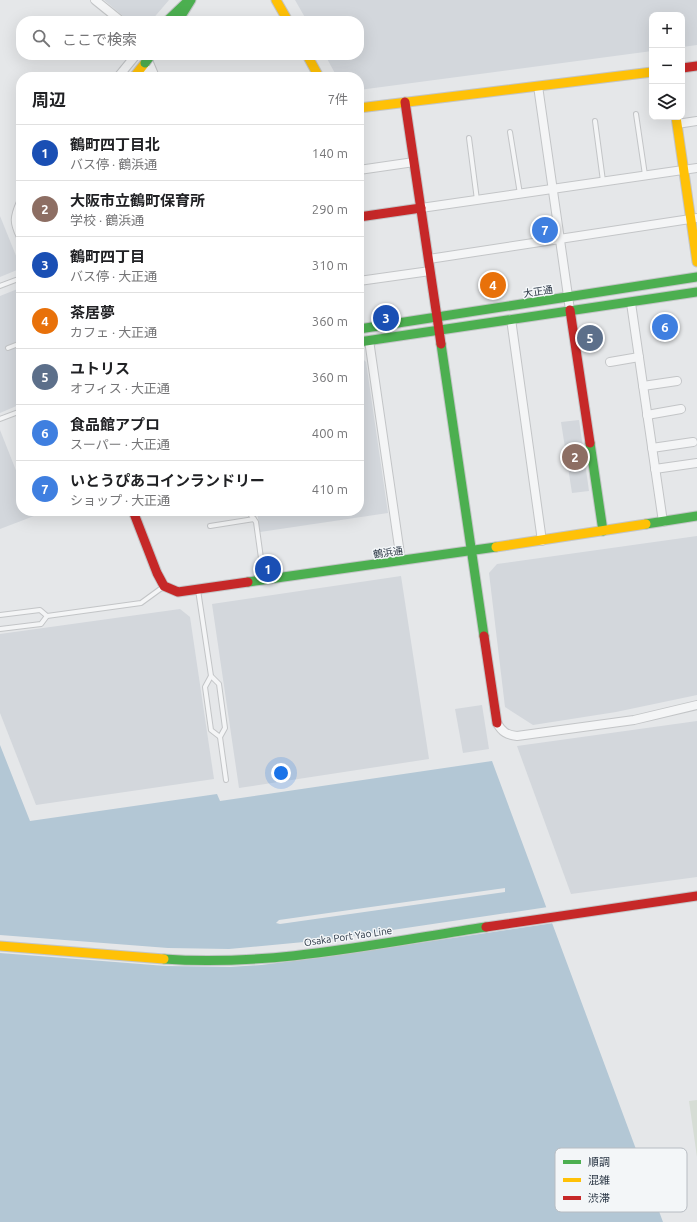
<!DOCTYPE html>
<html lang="ja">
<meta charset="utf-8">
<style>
:root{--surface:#fff;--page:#f6f6f6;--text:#202124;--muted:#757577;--line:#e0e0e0;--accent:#6b747e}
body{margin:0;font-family:Ubuntu,"Noto Sans JP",sans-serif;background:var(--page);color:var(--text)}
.controls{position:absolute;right:12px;top:12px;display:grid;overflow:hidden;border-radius:8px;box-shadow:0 4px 16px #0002}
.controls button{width:36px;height:36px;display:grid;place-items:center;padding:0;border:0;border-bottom:1px solid var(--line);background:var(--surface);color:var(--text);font:20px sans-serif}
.you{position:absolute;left:281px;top:773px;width:14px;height:14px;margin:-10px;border:3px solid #fff;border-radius:50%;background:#1a73e8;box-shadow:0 0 0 6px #1a73e833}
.badge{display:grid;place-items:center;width:26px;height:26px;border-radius:50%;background:var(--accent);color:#fff;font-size:13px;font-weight:700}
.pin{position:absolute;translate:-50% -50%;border:2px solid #fff;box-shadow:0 1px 4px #0006}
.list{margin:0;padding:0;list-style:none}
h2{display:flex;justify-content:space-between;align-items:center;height:52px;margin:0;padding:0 16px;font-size:17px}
h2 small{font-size:13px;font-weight:400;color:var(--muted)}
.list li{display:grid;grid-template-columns:26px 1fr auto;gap:12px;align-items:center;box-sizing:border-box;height:56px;padding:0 16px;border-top:1px solid var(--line)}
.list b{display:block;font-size:15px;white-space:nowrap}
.list p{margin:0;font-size:13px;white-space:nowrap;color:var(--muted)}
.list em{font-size:13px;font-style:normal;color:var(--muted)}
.icon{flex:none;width:22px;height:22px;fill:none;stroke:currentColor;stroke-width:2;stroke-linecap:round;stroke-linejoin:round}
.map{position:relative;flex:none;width:697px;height:1222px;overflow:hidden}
.search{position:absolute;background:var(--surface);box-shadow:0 4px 16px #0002;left:16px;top:16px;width:348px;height:44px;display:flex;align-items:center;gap:10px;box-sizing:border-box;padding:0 14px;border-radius:16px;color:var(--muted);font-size:15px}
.panel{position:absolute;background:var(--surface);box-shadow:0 4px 16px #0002;left:16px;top:72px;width:348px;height:444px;border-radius:16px}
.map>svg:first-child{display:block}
.built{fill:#d3d7dc}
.green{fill:#d6ddd5}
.water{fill:#b3c7d5}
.pier{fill:#e5e7e9}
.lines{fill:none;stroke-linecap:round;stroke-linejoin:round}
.lane-casing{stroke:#c3c5c7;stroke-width:6}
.street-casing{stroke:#c3c5c7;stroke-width:10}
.fast-casing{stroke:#c3c5c7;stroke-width:11}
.slow-casing{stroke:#c3c5c7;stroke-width:11}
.jam-casing{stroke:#c3c5c7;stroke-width:11}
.lane{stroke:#f4f5f6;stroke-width:4}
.street{stroke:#f4f5f6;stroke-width:8}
.fast{stroke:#4caf50;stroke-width:9}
.slow{stroke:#ffc107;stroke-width:9}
.jam{stroke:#c62828;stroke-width:9}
.fast-bridge-casing{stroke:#c1c4c7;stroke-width:11;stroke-linecap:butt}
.fast-bridge{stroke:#4caf50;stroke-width:9}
.labels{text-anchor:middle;stroke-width:3;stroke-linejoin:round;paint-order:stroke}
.street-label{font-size:10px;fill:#2a3644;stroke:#f3f6f8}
.key{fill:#f3f6f8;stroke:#b7bcc2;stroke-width:1}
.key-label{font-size:11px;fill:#2a3644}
</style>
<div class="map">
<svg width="697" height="1222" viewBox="0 0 697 1222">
<rect width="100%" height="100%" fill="#e5e7e9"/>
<g class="built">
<path d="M 104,0 L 169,0 L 151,21 L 129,21 Z"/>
<path d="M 295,0 L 697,0 L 697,45 L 682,47 L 682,15 L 652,15 L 652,51 L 359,90 L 359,77 L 337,77 L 325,55 L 359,55 L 359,21 L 307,21 Z"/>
<path d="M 0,216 L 19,263 L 17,270 L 0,277 Z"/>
<path d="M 20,288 L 21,404 L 0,413 L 0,296 Z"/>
<path d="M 359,358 L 362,358 L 366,362 L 388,513 L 260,532 L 257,511 L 359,511 Z"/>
<path d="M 579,420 L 589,491 L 572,493 L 561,422 Z"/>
<path d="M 0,430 L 21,483 L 21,511 L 32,511 L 34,516 L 0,529 Z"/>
<path d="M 697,536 L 697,695 L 616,712 L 533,725 L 505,707 L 489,573 L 497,564 Z"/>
<path d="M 401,576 L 429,759 L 239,788 L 212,604 Z"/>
<path d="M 180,609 L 190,617 L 214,779 L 36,805 L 0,713 L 0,634 Z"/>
<path d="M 482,705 L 489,749 L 463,753 L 455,709 Z"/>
<path d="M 697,721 L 697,877 L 571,894 L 517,746 Z"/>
</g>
<path class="green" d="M 697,1100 L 697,1157 L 689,1101 Z"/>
<path class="water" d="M 0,745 L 30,821 L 217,794 L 220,801 L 492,761 L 663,1222 L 0,1222 Z"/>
<g class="pier">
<path d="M 505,888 L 505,892 L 280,924 L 276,923 L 279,920 Z"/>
<path d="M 548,907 L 554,923 L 325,957 L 261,965 L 230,967 L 166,966 L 0,953 L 0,935 L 168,948 L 229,949 L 325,940 Z"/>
</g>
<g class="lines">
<defs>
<g id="lane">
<path d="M 636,114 L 645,175"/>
<path d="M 595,121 L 603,181"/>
<path d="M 510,132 L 520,194"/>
<path d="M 469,138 L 477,200"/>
<path d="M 0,286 L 21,278"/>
<path d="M 8,348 L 21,343"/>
<path d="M 0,419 L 21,411"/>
<path d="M 248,511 L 256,522 L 264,580"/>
<path d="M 210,526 L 254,519"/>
<path d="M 198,590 L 211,676 L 219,684 L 225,728 L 220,737 L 226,780"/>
<path d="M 0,615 L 40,610 L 47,616"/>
<path d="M 0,629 L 41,624 L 47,616 L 141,603 L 163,587"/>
<path d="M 211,676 L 205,687 L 211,730 L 220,737"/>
</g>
<g id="street">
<path d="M 95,0 L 121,21"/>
<path d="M 147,58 L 155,77"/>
<path d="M 118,77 L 136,55"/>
<path d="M 142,77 L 150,67"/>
<path d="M 538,86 L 570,310"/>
<path d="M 677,124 L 697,121"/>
<path d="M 359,170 L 414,162"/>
<path d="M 21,202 C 14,218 14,222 21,237"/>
<path d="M 421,208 L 697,168"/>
<path d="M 429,259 L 697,218"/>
<path d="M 359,281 L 430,271"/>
<path d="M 631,303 L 663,522"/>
<path d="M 511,319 L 542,541"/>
<path d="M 369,340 L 401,561"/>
<path d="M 610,362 L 639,357"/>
<path d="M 643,386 L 677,381"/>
<path d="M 647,415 L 681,409"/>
<path d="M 652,448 L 693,442"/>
<path d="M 655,469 L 697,463"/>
<path d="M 497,723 C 502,732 507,735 517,736 L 634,720 L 697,705"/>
</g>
<g id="fast">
<path d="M 167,21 L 188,1"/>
<path d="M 178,21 L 191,0"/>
<path d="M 359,329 L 697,277"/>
<path d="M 359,342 L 697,292"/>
<path d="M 441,344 L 484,636"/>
<path d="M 590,443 L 603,531"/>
<path d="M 646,524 L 697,516"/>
<path d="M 248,582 L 496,547"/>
<path d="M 164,959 C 271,967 380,943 486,927"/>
</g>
<g id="slow">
<path d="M 276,0 L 288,21"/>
<path d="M 307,55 L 319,77"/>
<path d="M 134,77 L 145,63"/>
<path d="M 359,108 L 652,72"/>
<path d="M 676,117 L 697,262"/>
<path d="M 496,547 L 646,524"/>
<path d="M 0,946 L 164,959"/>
</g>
<g id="jam">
<path d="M 682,68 L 697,66"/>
<path d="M 405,102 L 441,344"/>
<path d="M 359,217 L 421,208"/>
<path d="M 570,310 L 590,443"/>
<path d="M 133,511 L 157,573 L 164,586 L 178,592 L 248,582"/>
<path d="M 484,636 L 497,723"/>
<path d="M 486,927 L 697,896"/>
</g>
</defs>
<use href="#lane" class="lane-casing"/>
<use href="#street" class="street-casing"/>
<use href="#fast" class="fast-casing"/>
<use href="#slow" class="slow-casing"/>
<use href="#jam" class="jam-casing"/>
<use href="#lane" class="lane"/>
<use href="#street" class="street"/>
<use href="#fast" class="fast"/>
<use href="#slow" class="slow"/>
<use href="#jam" class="jam"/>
<defs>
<path id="fast-bridge" d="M 145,63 L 151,55"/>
</defs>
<use href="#fast-bridge" class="fast-bridge-casing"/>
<use href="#fast-bridge" class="fast-bridge"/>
</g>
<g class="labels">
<g class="street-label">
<text transform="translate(538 291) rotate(-9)" y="4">大正通</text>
<text transform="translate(388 552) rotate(-8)" y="4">鶴浜通</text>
<text transform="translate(348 936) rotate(-8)" y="4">Osaka Port Yao Line</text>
</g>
</g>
<rect x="555" y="1148" width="132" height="64" rx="6" class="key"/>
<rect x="563" y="1160" width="18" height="4" fill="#4caf50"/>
<rect x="563" y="1178" width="18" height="4" fill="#ffc107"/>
<rect x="563" y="1196" width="18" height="4" fill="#c62828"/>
<g class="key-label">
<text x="588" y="1166">順調</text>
<text x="588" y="1184">混雑</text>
<text x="588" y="1202">渋滞</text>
</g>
</svg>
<div class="controls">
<button>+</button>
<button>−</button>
<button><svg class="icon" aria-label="layers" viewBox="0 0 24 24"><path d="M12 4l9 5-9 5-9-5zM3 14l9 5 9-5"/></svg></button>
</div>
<div class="you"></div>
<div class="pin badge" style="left:268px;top:569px;background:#1a4fb4">1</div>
<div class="pin badge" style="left:575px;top:457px;background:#8d6e63">2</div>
<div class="pin badge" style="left:386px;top:318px;background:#1a4fb4">3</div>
<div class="pin badge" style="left:493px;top:285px;background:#e8710a">4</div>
<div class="pin badge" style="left:590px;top:338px;background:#5c6f8a">5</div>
<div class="pin badge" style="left:665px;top:327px;background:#3f7fe0">6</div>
<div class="pin badge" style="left:545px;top:230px;background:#3f7fe0">7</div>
<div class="search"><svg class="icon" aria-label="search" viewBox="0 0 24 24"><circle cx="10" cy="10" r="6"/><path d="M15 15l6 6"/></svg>ここで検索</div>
<section class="panel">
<h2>周辺<small>7件</small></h2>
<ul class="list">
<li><span class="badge" style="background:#1a4fb4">1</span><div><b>鶴町四丁目北</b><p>バス停 · 鶴浜通</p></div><em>140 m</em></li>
<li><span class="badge" style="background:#8d6e63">2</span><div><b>大阪市立鶴町保育所</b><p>学校 · 鶴浜通</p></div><em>290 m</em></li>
<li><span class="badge" style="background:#1a4fb4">3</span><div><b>鶴町四丁目</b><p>バス停 · 大正通</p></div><em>310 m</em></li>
<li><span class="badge" style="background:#e8710a">4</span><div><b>茶居夢</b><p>カフェ · 大正通</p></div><em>360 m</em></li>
<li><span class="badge" style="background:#5c6f8a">5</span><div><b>ユトリス</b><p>オフィス · 大正通</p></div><em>360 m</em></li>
<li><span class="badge" style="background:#3f7fe0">6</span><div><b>食品館アプロ</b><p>スーパー · 大正通</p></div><em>400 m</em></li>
<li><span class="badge" style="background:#3f7fe0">7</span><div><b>いとうぴあコインランドリー</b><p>ショップ · 大正通</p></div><em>410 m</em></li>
</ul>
</section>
</div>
